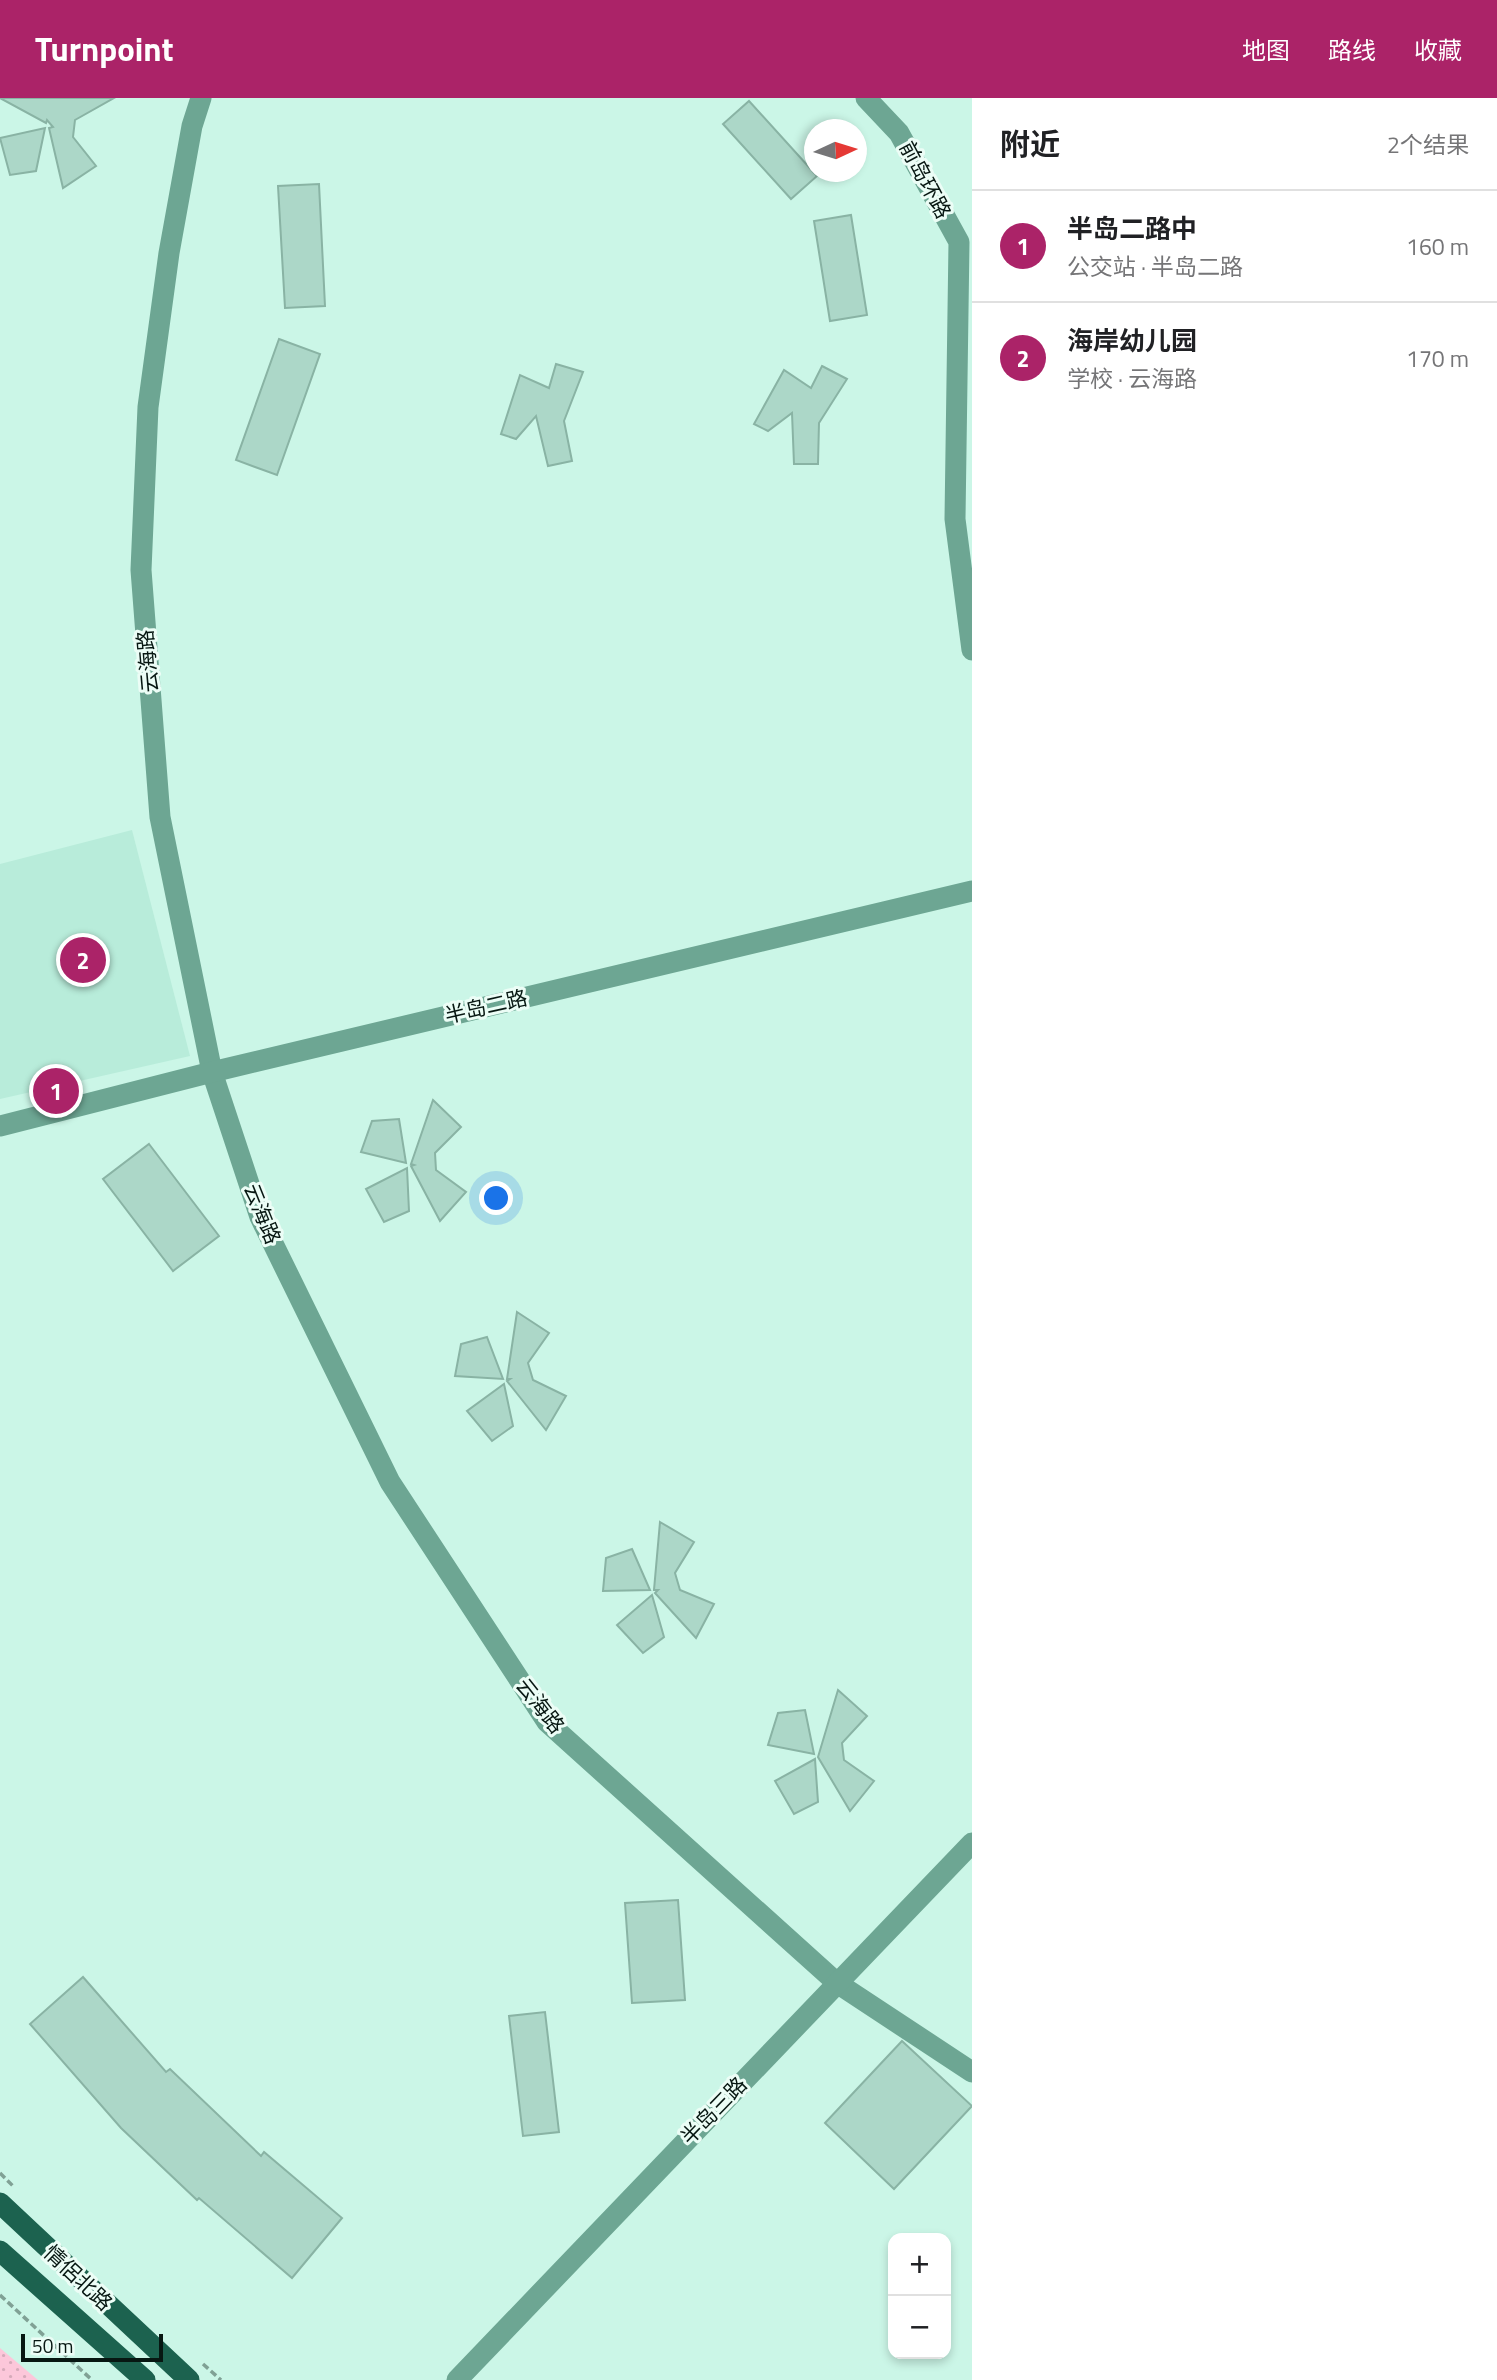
<!DOCTYPE html>
<html lang="zh">
<meta charset="utf-8">
<style>
:root{--surface:#fff;--page:#f2f2f2;--text:#202124;--muted:#757577;--line:#e0e0e0;--accent:#ab2368}
body{margin:0;font-family:"Titillium Web","Noto Sans SC",sans-serif;background:var(--page);color:var(--text)}
.controls{position:absolute;right:21px;bottom:21px;display:grid;overflow:hidden;border-radius:14px;box-shadow:0 4px 10px #0003}
.controls button{width:63px;height:63px;display:grid;place-items:center;padding:0;border:0;border-bottom:2px solid var(--line);background:var(--surface);color:var(--text);font:35px sans-serif}
.compass{position:absolute;left:804px;top:21px;width:63px;height:63px;border-radius:50%;background:var(--surface);box-shadow:0 4px 10px #0003;rotate:86deg}
.scale{position:absolute;left:21px;bottom:18px;width:142px;box-sizing:border-box;padding-left:7px;border:4px solid #071712;border-top:0;font-size:19px;line-height:24px;white-space:nowrap;color:#071712;-webkit-text-stroke:5px #ecfdf6;paint-order:stroke}
.you{position:absolute;left:497px;top:1101px;width:24px;height:24px;margin:-18px;border:5px solid #fff;border-radius:50%;background:#1a73e8;box-shadow:0 0 0 10px #1a73e833}
.badge{display:grid;place-items:center;width:46px;height:46px;border-radius:50%;background:var(--accent);color:#fff;font-size:23px;font-weight:700}
.pin{position:absolute;translate:-50% -50%;border:4px solid #fff;box-shadow:0 2px 7px #0006}
.list{margin:0;padding:0;list-style:none}
h2{display:flex;justify-content:space-between;align-items:center;height:91px;margin:0;padding:0 28px;font-size:30px}
h2 small{font-size:23px;font-weight:400;color:var(--muted)}
.list li{display:grid;grid-template-columns:46px 1fr auto;gap:21px;align-items:center;box-sizing:border-box;height:112px;padding:0 28px;border-top:2px solid var(--line)}
.list b{display:block;font-size:26px;white-space:nowrap}
.list p{margin:0;font-size:23px;white-space:nowrap;color:var(--muted)}
.list em{font-size:23px;font-style:normal;color:var(--muted)}
.map{position:relative;flex:none;width:972px;height:2282px;overflow:hidden}
header{display:flex;align-items:center;gap:42px;box-sizing:border-box;height:98px;padding:0 35px;background:var(--accent);color:#fff}
header strong{font-size:33px}
nav{display:flex;gap:38px;margin-inline-start:auto;font-size:24px}
main{display:flex}
aside{flex:1;background:var(--surface)}
.map>svg:first-child{display:block}
.built{fill:#b8ecda}
.park{fill:url(#park-dots)}
.building{fill:#acd7c8;stroke:#89b3a4;stroke-width:2}
.lines{fill:none;stroke-linecap:round;stroke-linejoin:round}
.path{stroke:#80a195;stroke-width:3.5;stroke-dasharray:7 3.5;stroke-linecap:butt}
.minor{stroke:#6da693;stroke-width:21}
.major{stroke:#1c624f;stroke-width:21}
.labels{text-anchor:middle;stroke-width:6;stroke-linejoin:round;paint-order:stroke}
.street-label{font-size:21px;fill:#071712;stroke:#ecfdf6}
</style>
<header>
<strong>Turnpoint</strong>
<nav><a>地图</a><a>路线</a><a>收藏</a></nav>
</header>
<main>
<div class="map">
<svg width="972" height="2282" viewBox="0 0 972 2282">
<defs>
<pattern id="park-dots" width="8" height="8" patternUnits="userSpaceOnUse" patternTransform="scale(1.75)"><rect width="8" height="8" fill="#fcc7da"/><path d="M2 2h.1M6 6h.1" fill="none" stroke="#d6aaba" stroke-width="1.8" stroke-linecap="round"/></pattern>
</defs>
<rect width="100%" height="100%" fill="#cbf6e7"/>
<path class="built" d="M 132,732 L 190,958 L 0,1001 L 0,766 Z"/>
<path class="park" d="M 0,2250 L 38,2282 L 0,2282 Z"/>
<g class="building">
<path d="M 0,0 L 114,0 L 75,22 L 73,39 L 96,68 L 63,90 L 49,30 L 53,29 L 47,22 L 46,25 Z"/>
<path d="M 749,3 L 817,78 L 791,101 L 723,26 Z"/>
<path d="M 45,30 L 36,73 L 10,77 L 0,40 Z"/>
<path d="M 319,86 L 325,208 L 285,210 L 278,88 Z"/>
<path d="M 851,117 L 867,217 L 830,223 L 814,123 Z"/>
<path d="M 279,241 L 320,256 L 277,377 L 236,362 Z"/>
<path d="M 556,266 L 583,274 L 564,323 L 572,363 L 548,368 L 536,318 L 516,341 L 501,336 L 520,277 L 549,290 Z"/>
<path d="M 822,268 L 847,281 L 819,325 L 818,366 L 794,366 L 792,315 L 768,333 L 754,326 L 784,272 L 811,290 Z"/>
<path d="M 433,1002 L 461,1029 L 435,1055 L 436,1072 L 466,1094 L 440,1123 L 411,1068 L 414,1067 L 411,1066 Z"/>
<path d="M 399,1021 L 406,1065 L 361,1054 L 372,1023 Z"/>
<path d="M 149,1046 L 219,1138 L 173,1173 L 103,1081 Z"/>
<path d="M 407,1070 L 409,1113 L 384,1124 L 366,1091 Z"/>
<path d="M 517,1214 L 549,1235 L 528,1265 L 533,1282 L 566,1298 L 546,1332 L 507,1283 L 510,1281 L 507,1281 Z"/>
<path d="M 487,1239 L 503,1281 L 455,1278 L 461,1246 Z"/>
<path d="M 504,1286 L 513,1328 L 492,1343 L 467,1313 Z"/>
<path d="M 660,1424 L 694,1444 L 675,1475 L 680,1492 L 714,1506 L 696,1540 L 655,1495 L 658,1492 L 654,1492 Z"/>
<path d="M 632,1451 L 650,1492 L 603,1493 L 606,1460 Z"/>
<path d="M 652,1497 L 664,1539 L 643,1555 L 617,1527 Z"/>
<path d="M 838,1592 L 867,1618 L 842,1645 L 844,1662 L 874,1683 L 850,1713 L 818,1659 Z"/>
<path d="M 805,1612 L 814,1656 L 768,1647 L 778,1615 Z"/>
<path d="M 815,1661 L 818,1704 L 794,1716 L 775,1683 Z"/>
<path d="M 678,1802 L 685,1902 L 632,1905 L 625,1805 Z"/>
<path d="M 83,1879 L 166,1974 L 170,1971 L 261,2058 L 264,2054 L 342,2120 L 292,2180 L 199,2100 L 197,2102 L 121,2030 L 30,1926 Z"/>
<path d="M 545,1914 L 559,2034 L 523,2038 L 509,1918 Z"/>
<path d="M 902,1943 L 972,2008 L 894,2091 L 825,2025 Z"/>
</g>
<g class="lines">
<g class="path">
<path d="M 0,2075 L 13,2088"/>
<path d="M 0,2197 L 92,2282"/>
<path d="M 203,2266 L 221,2282"/>
</g>
<g class="minor">
<path d="M 201,0 L 192,28 L 169,155 L 148,309 L 141,472 L 160,719 L 212,974 L 260,1119 L 390,1384 L 547,1624 L 837,1885 L 972,1974"/>
<path d="M 866,0 L 899,35 L 959,144 L 955,421 L 972,552"/>
<path d="M 0,1028 L 212,974 L 972,793"/>
<path d="M 457,2282 L 972,1745"/>
</g>
<g class="major">
<path d="M 0,2105 L 189,2282"/>
<path d="M 0,2153 L 145,2282"/>
</g>
</g>
<g class="labels">
<g class="street-label">
<text transform="translate(925 82) rotate(62)" y="7">前岛环路</text>
<text transform="translate(148 563) rotate(-95)" y="7">云海路</text>
<text transform="translate(486 909) rotate(-13)" y="7">半岛二路</text>
<text transform="translate(262 1116) rotate(68)" y="7">云海路</text>
<text transform="translate(540 1608) rotate(52)" y="7">云海路</text>
<text transform="translate(714 2013) rotate(-46)" y="7">半岛三路</text>
<text transform="translate(78 2180) rotate(43)" y="7">情侶北路</text>
</g>
</g>
</svg>
<div class="controls">
<button>+</button>
<button>−</button>
</div>
<svg class="compass" viewBox="-18 -18 36 36"><path d="M0-13l5 13h-10z" fill="#e53935"/><path d="M0 13l5-13h-10z" fill="#757577"/></svg>
<div class="scale">50 m</div>
<div class="you"></div>
<div class="pin badge" style="left:56px;top:993px">1</div>
<div class="pin badge" style="left:83px;top:862px">2</div>
</div>
<aside>
<h2>附近<small>2个结果</small></h2>
<ul class="list">
<li><span class="badge">1</span><div><b>半岛二路中</b><p>公交站 · 半岛二路</p></div><em>160 m</em></li>
<li><span class="badge">2</span><div><b>海岸幼儿园</b><p>学校 · 云海路</p></div><em>170 m</em></li>
</ul>
</aside>
</main>
